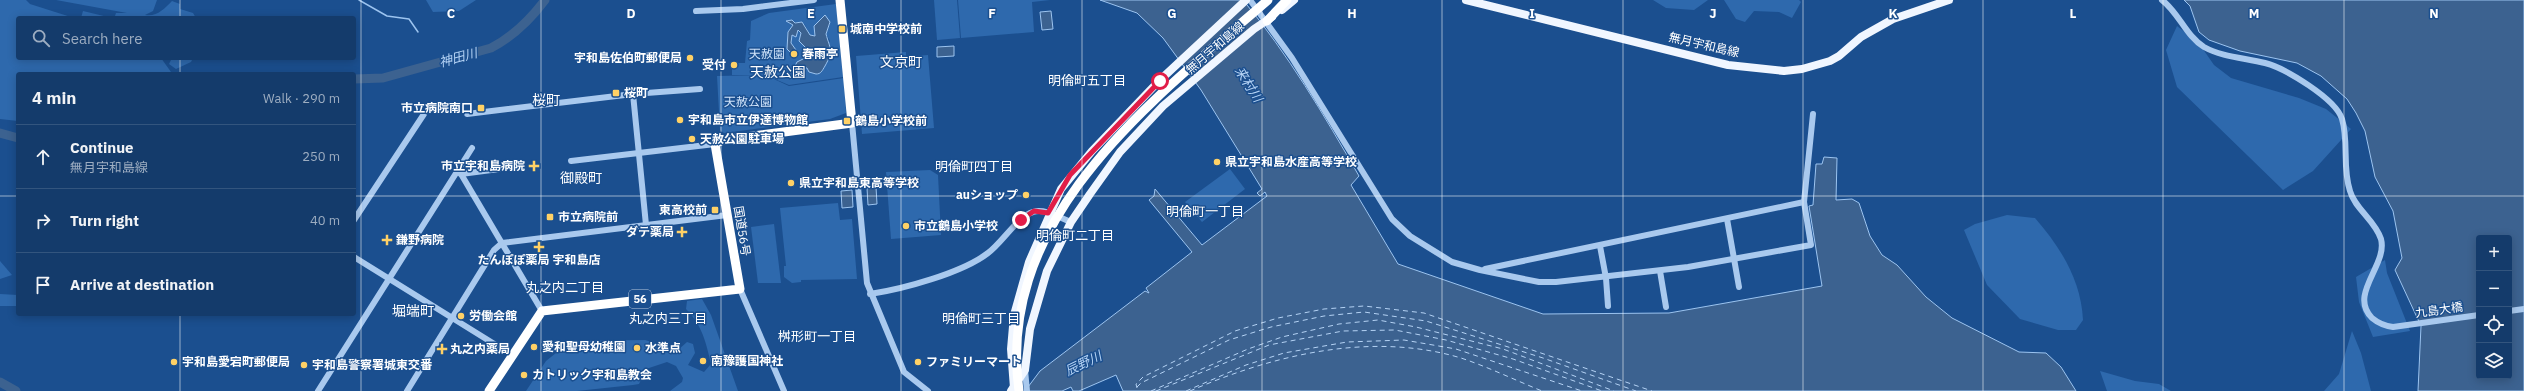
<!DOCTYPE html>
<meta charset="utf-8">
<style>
:root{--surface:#143b6b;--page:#214673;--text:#f1f3f6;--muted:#9dadc1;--line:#33557e}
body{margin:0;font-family:"IBM Plex Sans","Noto Sans JP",sans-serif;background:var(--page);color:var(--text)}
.controls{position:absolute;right:12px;bottom:12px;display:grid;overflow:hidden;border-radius:4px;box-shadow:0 2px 10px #0003}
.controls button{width:36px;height:36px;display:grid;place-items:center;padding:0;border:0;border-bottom:1px solid var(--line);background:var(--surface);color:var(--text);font:20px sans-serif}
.stop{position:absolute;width:12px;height:12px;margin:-9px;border:3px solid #e11d48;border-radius:50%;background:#fff}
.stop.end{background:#e11d48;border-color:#fff;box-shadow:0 1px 4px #0008}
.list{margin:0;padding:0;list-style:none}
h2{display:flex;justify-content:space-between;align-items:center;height:52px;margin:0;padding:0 16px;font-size:17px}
h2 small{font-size:13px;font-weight:400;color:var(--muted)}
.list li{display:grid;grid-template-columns:26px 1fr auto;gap:12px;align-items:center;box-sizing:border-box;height:64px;padding:0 16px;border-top:1px solid var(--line)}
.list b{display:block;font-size:15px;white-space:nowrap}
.list p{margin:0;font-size:13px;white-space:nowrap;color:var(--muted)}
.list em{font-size:13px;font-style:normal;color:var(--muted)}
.icon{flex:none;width:22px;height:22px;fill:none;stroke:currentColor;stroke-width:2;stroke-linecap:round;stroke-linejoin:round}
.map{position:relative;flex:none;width:2524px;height:391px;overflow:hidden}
.search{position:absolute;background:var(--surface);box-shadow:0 2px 10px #0003;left:16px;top:16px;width:340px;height:44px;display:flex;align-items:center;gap:10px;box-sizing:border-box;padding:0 14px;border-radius:4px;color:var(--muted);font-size:15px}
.panel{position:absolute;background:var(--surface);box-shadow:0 2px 10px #0003;left:16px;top:72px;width:340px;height:244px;border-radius:4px}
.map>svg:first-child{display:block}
.green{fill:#2e69ad;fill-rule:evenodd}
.water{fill:#3c6290;stroke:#9cc4f0;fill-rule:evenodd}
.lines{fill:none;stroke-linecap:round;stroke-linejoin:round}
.stream{stroke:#9cc4f0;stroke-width:1.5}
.river{stroke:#3c6290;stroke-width:9}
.ferry{stroke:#b5d3f5;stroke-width:1;stroke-dasharray:5 4;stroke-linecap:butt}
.minor{stroke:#a9c9ee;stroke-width:6}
.major{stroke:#f0f6ff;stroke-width:8}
.highway{stroke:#fff;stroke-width:9}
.highway-bridge{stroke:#fff;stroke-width:9}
.route{stroke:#e11d48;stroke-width:5}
.grid{fill:none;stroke:#fff;stroke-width:1;stroke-opacity:0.55}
.poi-dot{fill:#ffd166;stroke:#1b4f8f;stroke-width:1.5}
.labels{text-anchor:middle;stroke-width:3;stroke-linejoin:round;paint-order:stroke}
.shield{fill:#1b4f8f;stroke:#bbcadd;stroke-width:1}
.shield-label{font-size:11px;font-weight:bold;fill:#fff}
.poi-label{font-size:12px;font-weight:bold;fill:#fff;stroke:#1b4f8f;text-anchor:start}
.street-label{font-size:12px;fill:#fff;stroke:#1b4f8f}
.park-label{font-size:12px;fill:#cfe3fa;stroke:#1b4f8f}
.water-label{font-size:13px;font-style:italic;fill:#b5d3f5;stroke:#1b4f8f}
.neighbourhood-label{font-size:13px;fill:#fff;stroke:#1b4f8f}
.quarter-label{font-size:14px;fill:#fff;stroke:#1b4f8f}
.grid-label{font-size:13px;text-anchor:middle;font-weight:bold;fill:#fff;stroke:#1b4f8f;stroke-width:3;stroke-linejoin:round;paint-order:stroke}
</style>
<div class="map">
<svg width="2524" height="391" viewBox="0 0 2524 391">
<rect width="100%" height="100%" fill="#1b4f8f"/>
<g class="green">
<path d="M 0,0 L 26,0 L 30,4 L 74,18 L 18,18 L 18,58 L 161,58 L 171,72 L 170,74 L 18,74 L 18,121 L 0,119 Z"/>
<path d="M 56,0 L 157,0 L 153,11 L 145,15 C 157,17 164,9 172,1 L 180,4 L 180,9 L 193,13 L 196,18 L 121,18 L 115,16 L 116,13 L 127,13 Z"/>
<path d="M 426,0 L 476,0 L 459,11 L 433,12 Z"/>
<path d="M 934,0 L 957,0 L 960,38 L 937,40 Z"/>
<path d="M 958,0 L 1050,0 L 1032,2 L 1034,32 L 961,38 Z"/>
<path d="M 1653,0 L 1708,0 L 1694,10 L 1666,8 Z"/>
<path d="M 1724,0 L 1799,0 L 1801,2 L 1792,18 L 1779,12 L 1754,11 L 1745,22 L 1736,19 Z"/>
<path d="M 836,4 L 843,77 L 789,85 L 765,75 L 732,75 L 732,63 L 745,63 L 747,41 L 750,40 L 751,21 L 769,13 ZM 792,22 L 800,22 L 805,25 L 810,35 L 815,36 L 814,26 L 830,24 L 826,34 L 830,41 L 827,45 L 807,55 L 807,48 L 799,41 L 801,33 L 798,31 L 792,35 L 791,43 L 796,50 L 790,52 L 787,49 L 788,32 L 793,25 L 789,23 Z"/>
<path d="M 83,11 L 112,18 L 81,18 Z"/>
<path d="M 2177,26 L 2198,42 L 2214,65 L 2231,78 L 2299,98 L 2326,109 L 2351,129 L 2313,171 L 2283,190 L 2177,87 L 2166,50 Z"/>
<path d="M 906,52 L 906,57 L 928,55 L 934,128 L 862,134 L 856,56 Z"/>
<path d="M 172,58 L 193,58 L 191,62 L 176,69 L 169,64 Z"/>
<path d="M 765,75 L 789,86 L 844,78 L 846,113 L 830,119 L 724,133 L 720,130 L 717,76 Z"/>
<path d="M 1230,169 L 1245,189 L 1202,222 L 1185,202 Z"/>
<path d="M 930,170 L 938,175 L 941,235 L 891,239 L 886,172 Z"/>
<path d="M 838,203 L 840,220 L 852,219 L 857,279 L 801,280 L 801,282 L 792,283 L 784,277 L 784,266 L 786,266 L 780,208 Z"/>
<path d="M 2007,215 L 2035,218 C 2061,248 2081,280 2083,320 L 2076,330 L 2058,330 L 2020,319 L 1987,285 L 1964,230 L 1975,224 Z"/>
<path d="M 774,224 L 781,283 L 758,283 L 751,227 Z"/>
<path d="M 2385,260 L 2387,273 L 2410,331 L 2373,337 L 2359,302 L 2356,277 Z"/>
<path d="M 0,261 L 12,275 L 0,279 Z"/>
<path d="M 0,294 L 18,295 L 18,306 L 0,306 Z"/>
<path d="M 702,299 L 711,315 L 738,391 L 670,391 L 682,382 L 683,378 L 676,366 L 667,362 L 646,369 L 639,384 L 633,385 L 577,391 L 526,391 L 546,361 L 571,341 L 645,340 L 678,350 L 687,342 L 693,344 L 695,353 L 688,365 L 704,372 L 711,364 C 706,342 702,325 686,309 L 687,301 Z"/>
<path d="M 2352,331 L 2361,353 L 2371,391 L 2324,391 L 2339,374 Z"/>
<path d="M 2100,371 L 2135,381 L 2159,384 L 2171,391 L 2107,391 Z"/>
</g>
<g class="water">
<path d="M 1100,0 L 1243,0 C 1288,54 1324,115 1359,176 L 1351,185 L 1398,264 L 1543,314 L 1669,313 L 1822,286 L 1809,206 L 1813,205 L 1816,164 L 1822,164 L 1824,157 L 1837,158 L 1836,200 L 1852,199 L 1859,203 L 1870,236 L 1882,255 L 1897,265 L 1926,297 L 1952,318 L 2019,352 L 2046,353 L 2061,367 L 2076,391 L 1123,391 L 1116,375 L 1079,391 L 1073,391 L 1071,387 L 1062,391 L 1025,391 L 1040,371 L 1145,291 L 1149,293 L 1146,288 L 1192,252 L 1149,200 L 1154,196 L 1155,189 L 1202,245 L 1267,196 L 1265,192 L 1260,196 L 1257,193 L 1262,189 L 1201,90 L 1163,38 L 1137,13 Z"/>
<path d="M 2184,0 L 2524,0 L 2524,391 L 2418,391 L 2421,326 L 2395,270 L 2402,258 L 2393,211 L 2375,177 L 2365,131 L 2356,113 L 2347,99 L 2321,76 L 2297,63 L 2240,51 L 2209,40 L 2199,32 L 2190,6 ZM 2479,238 L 2509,238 L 2509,376 L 2479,376 Z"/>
<path d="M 1051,11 L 1053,29 L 1042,30 L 1040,12 Z"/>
<path d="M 825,15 L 830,22 L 826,34 C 830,49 834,50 825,66 C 822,71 821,74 816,74 L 809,72 L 807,68 L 795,66 L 797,62 L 805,58 L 808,50 L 799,41 L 801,33 L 798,30 L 796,37 L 792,35 L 791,43 L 796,50 L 790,52 L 787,49 L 788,32 L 793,25 L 786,21 L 792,20 L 795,23 L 802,22 L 810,35 L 815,36 L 814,26 Z"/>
<path d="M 954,46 L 954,56 L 937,57 L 937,47 Z"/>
<path d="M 876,187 L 877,204 L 868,205 L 867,188 Z"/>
<path d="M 852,190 L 853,207 L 842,208 L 841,191 Z"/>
</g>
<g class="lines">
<path class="stream" d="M 359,0 L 387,16 L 409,19 L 418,32"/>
<g class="river">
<path d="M 354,79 L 383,78 L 491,48 C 514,36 530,20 545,0"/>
<path d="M 0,133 L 18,138"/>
<path d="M 0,382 L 16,391"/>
</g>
<g class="ferry">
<path d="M 1137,387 L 1141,383 L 1229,340 L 1271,327 L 1324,316 L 1364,312 L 1426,321 L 1543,358 L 1636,391"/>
<path d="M 1137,388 L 1136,384 L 1143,377 L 1235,331 L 1278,318 L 1324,309 L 1364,306 L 1424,313 L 1652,391"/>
<path d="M 1151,391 L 1248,349 L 1282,337 L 1339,324 L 1378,320 L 1416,327 L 1503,349 L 1614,391"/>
<path d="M 1156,391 L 1269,345 L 1343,331 L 1395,330 L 1446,340 L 1513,359 L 1602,391"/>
<path d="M 1186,391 L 1246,365 L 1284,353 L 1347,342 L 1404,340 L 1456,349 L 1582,391"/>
<path d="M 1190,391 C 1273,355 1371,331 1461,358 C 1488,367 1515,380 1542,391"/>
</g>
<g class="minor">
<path d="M 1250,0 L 1292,58 L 1392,219 L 1410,236 L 1452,262 L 1480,270 L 1539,282 L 1556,282 L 1688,267 L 1811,245 L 1804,202 L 1813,114"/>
<path d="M 2162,0 C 2179,13 2186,36 2204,47 C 2222,57 2246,58 2265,63 C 2285,68 2336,99 2342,119 C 2349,142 2342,167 2350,191 C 2355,209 2375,220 2381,239 C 2388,265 2348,294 2372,318 C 2378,323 2385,326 2393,327 L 2479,315"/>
<path d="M 696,11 L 743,9 L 814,0"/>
<path d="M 633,94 L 646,225"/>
<path d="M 467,114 L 633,94 L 700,89"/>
<path d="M 852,123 L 867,283 L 904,372 L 928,391"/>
<path d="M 571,161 L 715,144"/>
<path d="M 457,171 L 461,174 L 542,311"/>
<path d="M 461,174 L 499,169"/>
<path d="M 1727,219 L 1739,287"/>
<path d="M 354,220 L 424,114"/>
<path d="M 1600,246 L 1606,278 L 1608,306"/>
<path d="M 354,257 L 512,355"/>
<path d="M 1485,269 L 1804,202"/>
<path d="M 1660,271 L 1666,307"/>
<path d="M 740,289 L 784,391"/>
<path d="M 870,294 C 903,289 962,273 988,253 C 1002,243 1018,216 1033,212 C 1045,208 1060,218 1071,222"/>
<path d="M 2509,311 L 2524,309"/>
<path d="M 1025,370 L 1027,391"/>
<path d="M 318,391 L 472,148"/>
<path d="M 407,391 L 494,250 L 502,243 L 727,215"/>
</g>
<g class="major">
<path d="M 1466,0 L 1728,65 L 1784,71 L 1802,69 L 1830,61 L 1839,56 L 1861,37 L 1893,19 L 1949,0"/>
<path d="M 1282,10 L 1294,0"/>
<path d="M 1014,388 L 1011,349 L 1014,315 L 1029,262 L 1061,189 L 1092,151 L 1159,81 L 1246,0"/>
<path d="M 1011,391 L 1025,370 L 1030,329 L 1047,271 L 1071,222 L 1090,194 L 1120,152 L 1163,106 L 1254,29 L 1272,17"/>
</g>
<g class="highway">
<path d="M 1267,21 L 1287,0"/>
<path d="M 489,391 L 542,311 L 740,289 L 715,144 L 723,140 L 852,123 L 840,0"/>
</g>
<path class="highway-bridge" d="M 1019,391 C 995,217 1153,100 1268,0"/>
</g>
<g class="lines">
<path class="route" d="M 1021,220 L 1034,211 L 1048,213 L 1070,175 L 1160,81"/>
</g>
<path class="grid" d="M 180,0 L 180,18M 361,0 L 361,391M 541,0 L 541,391M 721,0 L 721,391M 901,0 L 901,391M 1082,0 L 1082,391M 1262,0 L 1262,391M 1442,0 L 1442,391M 1623,0 L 1623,391M 1803,0 L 1803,391M 1983,0 L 1983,391M 2163,0 L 2163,391M 2344,0 L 2344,391M 180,58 L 180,74M 0,196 L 18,196M 354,196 L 2524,196M 180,314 L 180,391"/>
<g class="poi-dot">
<rect x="838" y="25" width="8" height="8" rx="2"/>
<circle cx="794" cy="54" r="4"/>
<circle cx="690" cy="58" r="4"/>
<circle cx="734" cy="65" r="4"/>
<rect x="612" y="89" width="8" height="8" rx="2"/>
<rect x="477" y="104" width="8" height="8" rx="2"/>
<circle cx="680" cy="120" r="4"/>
<rect x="843" y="117" width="8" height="8" rx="2"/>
<circle cx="692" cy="139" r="4"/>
<circle cx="1217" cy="162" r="4"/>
<path d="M532 160h4v4h4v4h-4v4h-4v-4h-4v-4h4z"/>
<circle cx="791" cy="183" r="4"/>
<circle cx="1026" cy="195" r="4"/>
<rect x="711" y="206" width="8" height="8" rx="2"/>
<rect x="546" y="213" width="8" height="8" rx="2"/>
<circle cx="906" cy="226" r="4"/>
<path d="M680 226h4v4h4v4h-4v4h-4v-4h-4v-4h4z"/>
<path d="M385 234h4v4h4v4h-4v4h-4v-4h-4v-4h4z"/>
<path d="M537 241h4v4h4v4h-4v4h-4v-4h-4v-4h4z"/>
<circle cx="461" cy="316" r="4"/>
<circle cx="534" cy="347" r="4"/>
<circle cx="637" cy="348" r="4"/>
<path d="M440 343h4v4h4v4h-4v4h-4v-4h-4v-4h4z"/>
<circle cx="703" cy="361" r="4"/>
<circle cx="174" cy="362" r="4"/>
<circle cx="918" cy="362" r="4"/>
<circle cx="304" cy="365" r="4"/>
<circle cx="524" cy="375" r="4"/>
</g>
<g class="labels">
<rect class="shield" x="629" y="290" width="22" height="18" rx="3"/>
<g class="shield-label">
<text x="640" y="303">56</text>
</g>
<g class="poi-label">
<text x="850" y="33">城南中学校前</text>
<text x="802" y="58">春雨亭</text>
<text x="682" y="62" text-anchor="end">宇和島佐伯町郵便局</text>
<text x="726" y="69" text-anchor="end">受付</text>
<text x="624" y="97">桜町</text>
<text x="473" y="112" text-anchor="end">市立病院南口</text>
<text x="688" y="124">宇和島市立伊達博物館</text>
<text x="855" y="125">鶴島小学校前</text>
<text x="700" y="143">天赦公園駐車場</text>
<text x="1225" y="166">県立宇和島水産高等学校</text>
<text x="525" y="170" text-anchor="end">市立宇和島病院</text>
<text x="799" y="187">県立宇和島東高等学校</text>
<text x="1018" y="199" text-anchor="end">auショップ</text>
<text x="707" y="214" text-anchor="end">東高校前</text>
<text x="558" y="221">市立病院前</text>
<text x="914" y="230">市立鶴島小学校</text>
<text x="674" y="236" text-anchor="end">ダテ薬局</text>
<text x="396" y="244">鎌野病院</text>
<text x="539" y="264" text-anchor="middle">たんぽぽ薬局 宇和島店</text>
<text x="469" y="320">労働会館</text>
<text x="542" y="351">愛和聖母幼稚園</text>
<text x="645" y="352">水準点</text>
<text x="450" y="353">丸之内薬局</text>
<text x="711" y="365">南豫護国神社</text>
<text x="182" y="366">宇和島愛宕町郵便局</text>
<text x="926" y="366">ファミリーマート</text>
<text x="312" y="369">宇和島警察署城東交番</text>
<text x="532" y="379">カトリック宇和島教会</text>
</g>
<g class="street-label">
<text transform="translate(1704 45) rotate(13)" y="4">無月宇和島線</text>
<text transform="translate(1215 48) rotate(-41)" y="4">無月宇和島線</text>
<text transform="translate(742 231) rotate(81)" y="4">国道56号</text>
<text transform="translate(2439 310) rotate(-8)" y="4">九島大橋</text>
</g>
<g class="park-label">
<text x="767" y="58">天赦園</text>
<text x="748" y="106">天赦公園</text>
</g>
<g class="water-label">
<text transform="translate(458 57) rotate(-15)" y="5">神田川</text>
<text transform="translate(1249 84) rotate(57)" y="5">来村川</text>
<text transform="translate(1083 363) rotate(-26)" y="5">辰野川</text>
</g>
<g class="neighbourhood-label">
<text x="1087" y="85">明倫町五丁目</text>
<text x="974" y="171">明倫町四丁目</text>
<text x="1205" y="216">明倫町一丁目</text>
<text x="1075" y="240">明倫町二丁目</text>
<text x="565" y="292">丸之内二丁目</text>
<text x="668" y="323">丸之内三丁目</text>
<text x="981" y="323">明倫町三丁目</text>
<text x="817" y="341">桝形町一丁目</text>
</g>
<g class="quarter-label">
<text x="901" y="67">文京町</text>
<text x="778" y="77">天赦公園</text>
<text x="546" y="105">桜町</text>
<text x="581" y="183">御殿町</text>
<text x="413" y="316">堀端町</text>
</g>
</g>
<g class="grid-label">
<text x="451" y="18">C</text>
<text x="631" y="18">D</text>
<text x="811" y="18">E</text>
<text x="992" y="18">F</text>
<text x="1172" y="18">G</text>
<text x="1352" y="18">H</text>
<text x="1532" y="18">I</text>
<text x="1713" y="18">J</text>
<text x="1893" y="18">K</text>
<text x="2073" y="18">L</text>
<text x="2254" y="18">M</text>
<text x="2434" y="18">N</text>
</g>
</svg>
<div class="controls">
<button>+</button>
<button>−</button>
<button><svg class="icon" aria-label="locate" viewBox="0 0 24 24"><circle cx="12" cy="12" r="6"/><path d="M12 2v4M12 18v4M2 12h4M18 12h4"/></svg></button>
<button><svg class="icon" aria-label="layers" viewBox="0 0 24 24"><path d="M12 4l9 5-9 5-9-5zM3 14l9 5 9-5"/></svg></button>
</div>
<div class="stop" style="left:1160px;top:81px"></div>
<div class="stop end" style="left:1021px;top:220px"></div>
<div class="search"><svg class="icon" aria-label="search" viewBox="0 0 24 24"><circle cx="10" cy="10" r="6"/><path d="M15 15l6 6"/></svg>Search here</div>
<section class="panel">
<h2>4 min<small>Walk · 290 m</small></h2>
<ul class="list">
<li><svg class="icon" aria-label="ahead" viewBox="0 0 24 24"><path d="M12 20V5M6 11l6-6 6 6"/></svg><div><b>Continue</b><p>無月宇和島線</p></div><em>250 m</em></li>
<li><svg class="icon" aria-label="right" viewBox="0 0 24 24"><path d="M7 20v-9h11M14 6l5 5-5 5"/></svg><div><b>Turn right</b></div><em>40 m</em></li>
<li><svg class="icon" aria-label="arrive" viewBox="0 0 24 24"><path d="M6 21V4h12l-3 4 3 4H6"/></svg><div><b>Arrive at destination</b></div></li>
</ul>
</section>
</div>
